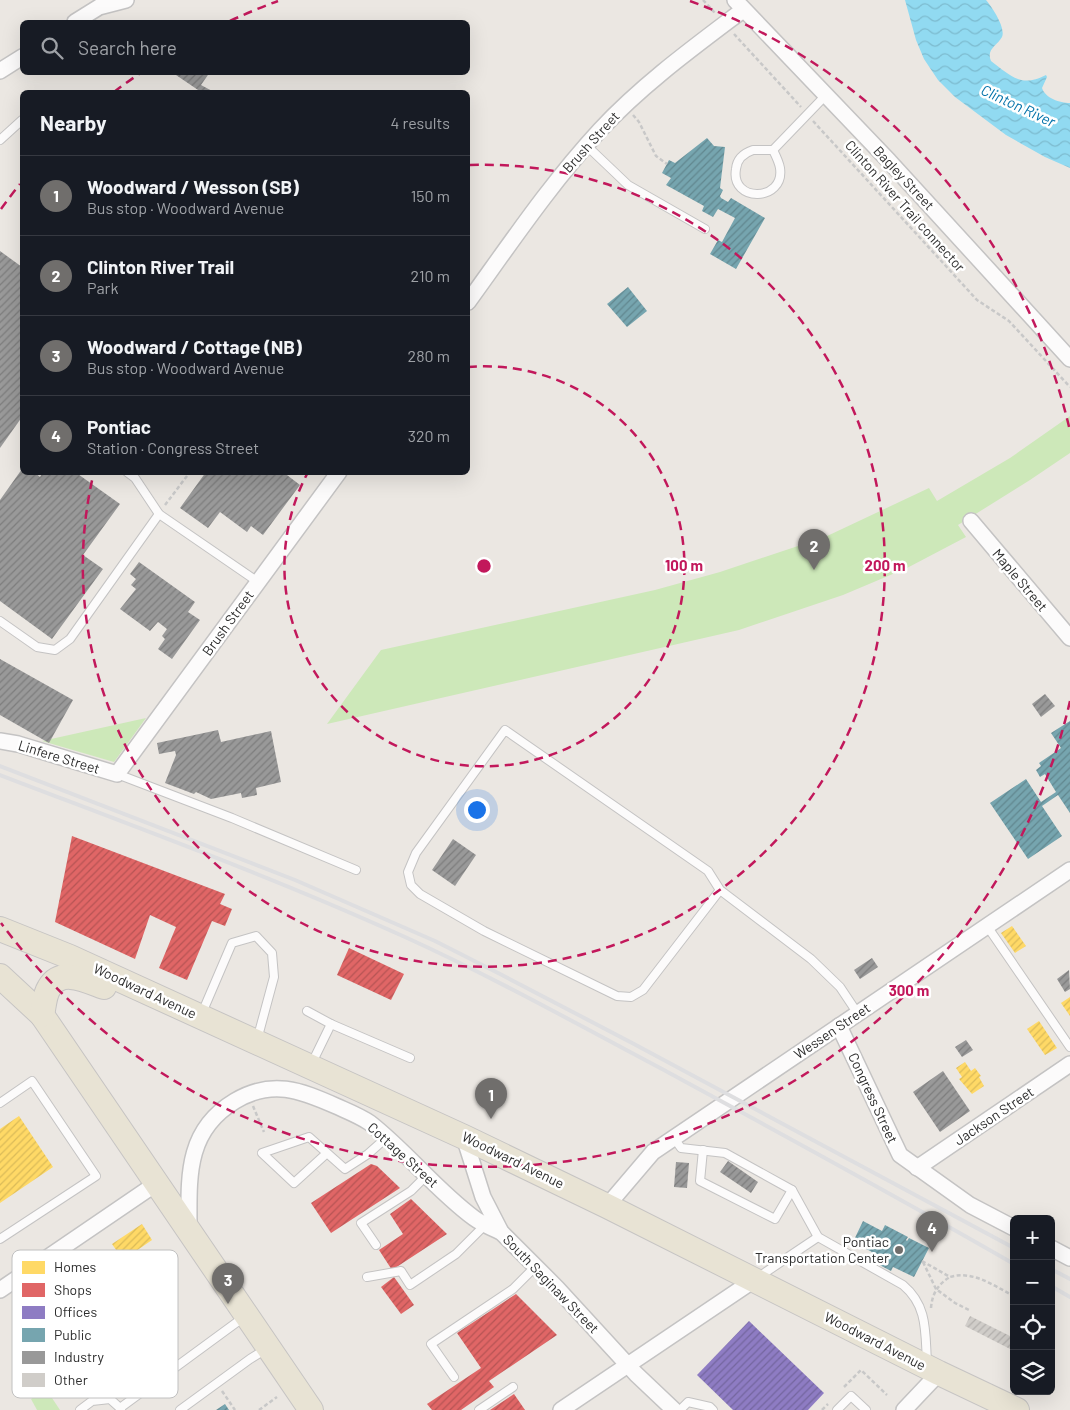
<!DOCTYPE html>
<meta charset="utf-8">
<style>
:root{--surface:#171b24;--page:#242831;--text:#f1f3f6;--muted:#9ea1a6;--line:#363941;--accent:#706e6c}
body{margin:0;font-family:Barlow,sans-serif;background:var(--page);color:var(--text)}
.controls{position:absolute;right:15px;bottom:15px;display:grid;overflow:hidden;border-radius:8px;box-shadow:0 5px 20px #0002}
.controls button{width:45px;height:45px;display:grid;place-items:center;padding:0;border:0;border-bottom:1px solid var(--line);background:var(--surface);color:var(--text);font:25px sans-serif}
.you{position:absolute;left:476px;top:809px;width:18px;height:18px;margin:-12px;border:4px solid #fff;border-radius:50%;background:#1a73e8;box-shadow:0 0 0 8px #1a73e833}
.badge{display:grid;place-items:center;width:32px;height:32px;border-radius:50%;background:var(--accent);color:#fff;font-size:16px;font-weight:700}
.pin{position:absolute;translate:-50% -41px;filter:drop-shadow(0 1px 2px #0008)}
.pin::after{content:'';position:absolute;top:26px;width:18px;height:15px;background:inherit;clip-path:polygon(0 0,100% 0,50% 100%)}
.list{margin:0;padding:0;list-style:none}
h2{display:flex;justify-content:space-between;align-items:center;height:65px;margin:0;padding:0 20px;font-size:21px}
h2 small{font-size:16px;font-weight:400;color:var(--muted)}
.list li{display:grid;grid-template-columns:32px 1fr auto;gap:15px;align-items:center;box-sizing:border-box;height:80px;padding:0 20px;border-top:1px solid var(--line)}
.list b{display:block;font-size:19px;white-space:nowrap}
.list p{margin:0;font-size:16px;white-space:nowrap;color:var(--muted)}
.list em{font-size:16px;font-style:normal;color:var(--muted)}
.icon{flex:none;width:28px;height:28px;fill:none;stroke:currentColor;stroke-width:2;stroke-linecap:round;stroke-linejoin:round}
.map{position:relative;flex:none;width:1070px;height:1410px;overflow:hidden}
.search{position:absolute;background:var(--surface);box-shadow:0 5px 20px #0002;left:20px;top:20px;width:450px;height:55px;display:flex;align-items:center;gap:12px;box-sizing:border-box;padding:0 18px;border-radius:8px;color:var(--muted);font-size:19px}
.panel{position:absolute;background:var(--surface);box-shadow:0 5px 20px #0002;left:20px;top:90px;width:450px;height:385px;border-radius:8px}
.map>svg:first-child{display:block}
.park{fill:#cde8b9}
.water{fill:url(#water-waves)}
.homes{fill:url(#homes-hatch)}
.shops{fill:url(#shops-hatch)}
.offices{fill:url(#offices-hatch)}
.public{fill:url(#public-hatch)}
.industry{fill:url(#industry-hatch)}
.building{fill:url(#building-hatch)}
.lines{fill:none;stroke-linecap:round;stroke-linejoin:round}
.service-casing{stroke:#c4c3c3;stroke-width:10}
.minor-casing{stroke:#c4c3c3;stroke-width:18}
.primary-casing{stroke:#c6c4c3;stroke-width:26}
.path{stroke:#c8c8c8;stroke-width:2.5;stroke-dasharray:4 2.5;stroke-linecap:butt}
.service{stroke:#fcfbfb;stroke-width:8}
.minor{stroke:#fcfbfb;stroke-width:15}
.primary{stroke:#e8e3d4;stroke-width:24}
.rail{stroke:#dedee0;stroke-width:4}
.ring{fill:none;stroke:#c2185b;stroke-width:2.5;stroke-dasharray:9 6}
.poi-dot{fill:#706e6c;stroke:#fff;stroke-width:2}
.labels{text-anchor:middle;stroke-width:5;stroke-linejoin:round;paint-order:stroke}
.street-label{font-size:14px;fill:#2d2d2d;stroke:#fff}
.poi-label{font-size:14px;fill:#2d2d2d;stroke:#fff;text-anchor:end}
.water-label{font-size:15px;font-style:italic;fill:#0473aa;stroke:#fff}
.key{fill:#fff;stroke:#c0c0c0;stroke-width:1}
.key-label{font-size:14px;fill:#2d2d2d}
.centre{fill:#c2185b;stroke:#fff;stroke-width:2.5}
.ring-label{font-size:15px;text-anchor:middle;font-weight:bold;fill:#c2185b;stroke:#fff;stroke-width:5;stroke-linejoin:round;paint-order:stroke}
</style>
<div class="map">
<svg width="1070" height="1410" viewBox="0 0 1070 1410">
<defs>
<pattern id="water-waves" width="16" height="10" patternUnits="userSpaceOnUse" patternTransform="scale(1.25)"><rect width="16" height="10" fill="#91daf1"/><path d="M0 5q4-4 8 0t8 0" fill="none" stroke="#7dbbcf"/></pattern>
<pattern id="homes-hatch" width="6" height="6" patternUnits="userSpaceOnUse" patternTransform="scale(1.25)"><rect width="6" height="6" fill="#ffd966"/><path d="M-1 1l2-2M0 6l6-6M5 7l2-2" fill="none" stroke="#dbbb59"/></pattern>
<pattern id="shops-hatch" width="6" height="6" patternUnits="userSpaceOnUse" patternTransform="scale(1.25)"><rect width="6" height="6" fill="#e06666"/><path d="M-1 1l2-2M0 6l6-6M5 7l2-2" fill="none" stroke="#b65454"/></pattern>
<pattern id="offices-hatch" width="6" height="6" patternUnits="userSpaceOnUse" patternTransform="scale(1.25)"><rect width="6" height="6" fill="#8e7cc3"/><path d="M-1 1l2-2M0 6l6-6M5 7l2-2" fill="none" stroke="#74669f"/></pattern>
<pattern id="public-hatch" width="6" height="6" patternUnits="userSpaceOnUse" patternTransform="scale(1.25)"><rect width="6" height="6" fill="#76a5af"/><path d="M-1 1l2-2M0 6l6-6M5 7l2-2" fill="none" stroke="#61878f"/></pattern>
<pattern id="industry-hatch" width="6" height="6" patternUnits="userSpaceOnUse" patternTransform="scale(1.25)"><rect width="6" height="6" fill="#999"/><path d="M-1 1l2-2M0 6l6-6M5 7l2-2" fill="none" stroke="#7d7d7d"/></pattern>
<pattern id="building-hatch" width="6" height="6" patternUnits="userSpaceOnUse" patternTransform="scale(1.25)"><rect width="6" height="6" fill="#d0cdc9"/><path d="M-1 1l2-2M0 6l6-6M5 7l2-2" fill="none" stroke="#b3b0ad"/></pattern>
</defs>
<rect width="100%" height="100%" fill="#ebe7e2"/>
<g class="park">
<path d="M 1070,416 L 1070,453 L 1030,480 L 958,525 L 966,537 L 907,568 L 843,595 L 739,630 L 327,724 L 381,650 L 655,590 L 720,572 L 825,537 L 929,488 L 937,501 L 1010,458 Z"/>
<path d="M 146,718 L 114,762 L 42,741 Z"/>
<path d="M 46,1389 L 60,1410 L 37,1410 L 31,1399 Z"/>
</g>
<path class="water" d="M 905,0 L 986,0 C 992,7 1006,28 1002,37 C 997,46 986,49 991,61 C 1011,76 1021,88 1046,75 L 1047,77 L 1042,88 C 1045,98 1060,103 1070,103 L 1070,168 L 1045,157 L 1006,135 L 955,97 L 938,80 L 924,59 L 916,40 Z"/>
<g class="homes">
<path d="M 1012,926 L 1026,946 L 1015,953 L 1001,933 Z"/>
<path d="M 1070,997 L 1070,1016 L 1061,1003 Z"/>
<path d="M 1039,1021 L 1057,1048 L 1045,1055 L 1027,1029 Z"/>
<path d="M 965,1062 L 971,1071 L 975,1068 L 981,1076 L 979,1077 L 984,1086 L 972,1094 L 959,1079 L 962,1077 L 956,1068 Z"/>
<path d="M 19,1116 L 53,1167 L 0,1203 L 0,1129 Z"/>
<path d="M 142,1224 L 152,1240 L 123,1260 L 112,1244 Z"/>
</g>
<g class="shops">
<path d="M 72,836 L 225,894 L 220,904 L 232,909 L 225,926 L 212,921 L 187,980 L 159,968 L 176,927 L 150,915 L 135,959 L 55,922 Z"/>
<path d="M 349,948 L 404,974 L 391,1000 L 337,975 Z"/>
<path d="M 371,1164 L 377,1166 L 400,1188 L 331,1233 L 311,1203 Z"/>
<path d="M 411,1199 L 447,1234 L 392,1270 L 379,1250 L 403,1234 L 390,1214 Z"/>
<path d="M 394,1277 L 414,1305 L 401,1314 L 381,1287 Z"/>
<path d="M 516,1294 L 557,1335 L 489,1381 L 494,1387 L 461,1410 L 432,1410 L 427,1404 L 481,1368 L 457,1333 Z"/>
<path d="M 514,1394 L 525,1410 L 490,1410 Z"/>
</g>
<path class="offices" d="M 749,1321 L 824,1393 L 808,1410 L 733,1410 L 697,1375 Z"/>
<g class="public">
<path d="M 707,138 L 714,146 L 725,147 L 720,188 L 723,190 L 720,196 L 721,198 L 728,202 L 731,198 L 765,218 L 736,269 L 710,254 L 718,240 L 722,242 L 735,218 L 718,209 L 713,217 L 702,211 L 704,206 L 666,185 L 671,178 L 662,173 L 669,160 L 675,163 Z"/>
<path d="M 628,287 L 647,311 L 627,327 L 607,304 Z"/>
<path d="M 1070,721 L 1070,813 L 1058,795 L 1042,806 L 1062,836 L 1028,859 L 990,803 L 1026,779 L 1041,802 L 1056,792 L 1045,774 L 1040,777 L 1036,770 L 1041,766 L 1039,763 L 1061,748 L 1051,733 Z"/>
<path d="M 863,1221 L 882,1231 L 885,1225 L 908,1237 L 906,1240 L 907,1241 L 909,1238 L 929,1248 L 914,1277 L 893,1267 L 891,1271 L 868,1259 L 872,1252 L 853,1242 Z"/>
<path d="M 225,1404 L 229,1410 L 216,1410 Z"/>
</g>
<g class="industry">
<path d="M 178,72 L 210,72 L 201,85 L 214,92 L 201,92 L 176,75 Z"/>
<path d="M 0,251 L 22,267 L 22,417 L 0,448 Z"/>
<path d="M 22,469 L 22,472 L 34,472 L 40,477 L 43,472 L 75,472 L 120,504 L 83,555 L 103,569 L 52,639 L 0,601 L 0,500 Z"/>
<path d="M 206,472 L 283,472 L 300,485 L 263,535 L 251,526 L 247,532 L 220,512 L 208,528 L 180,508 Z"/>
<path d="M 139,562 L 195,602 L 188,612 L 200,620 L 172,659 L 158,649 L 165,639 L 162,636 L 167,629 L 158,622 L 150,631 L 120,609 L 136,589 L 131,585 L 136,579 L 130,574 Z"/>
<path d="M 0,659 L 73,700 L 49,743 L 0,715 Z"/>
<path d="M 1045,694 L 1055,706 L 1041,717 L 1032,704 Z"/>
<path d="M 218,730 L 221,742 L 271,731 L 281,782 L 256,788 L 257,795 L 242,798 L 241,793 L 211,799 L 196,792 L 194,794 L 165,783 L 176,755 L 175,751 L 159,754 L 157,743 Z"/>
<path d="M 453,839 L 476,855 L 455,886 L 432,870 Z"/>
<path d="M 872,958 L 878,967 L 860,979 L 854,970 Z"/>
<path d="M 1069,970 L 1070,989 L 1065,992 L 1057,979 Z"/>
<path d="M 966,1040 L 973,1050 L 962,1057 L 955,1047 Z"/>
<path d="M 943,1071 L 970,1111 L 940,1132 L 913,1092 Z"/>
<path d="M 728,1161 L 758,1182 L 751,1193 L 720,1172 Z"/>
<path d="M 676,1162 L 689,1163 L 687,1188 L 674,1187 Z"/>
</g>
<path class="building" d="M 970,1316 L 1014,1338 L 1014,1351 L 965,1326 Z"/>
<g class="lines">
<defs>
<g id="service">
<path d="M 0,140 L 22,120"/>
<path d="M 586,145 L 628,185 L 705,229"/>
<path d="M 753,150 L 773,150 C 776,156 779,162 780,168 C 785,202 730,203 736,169 C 737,158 744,153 753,150 Z"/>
<path d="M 773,150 L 826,95"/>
<path d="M 127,472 L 135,478 L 159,514"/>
<path d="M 0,621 L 37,647 L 55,650 L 70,639 L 159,514 L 258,582"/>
<path d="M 117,774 L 232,818 L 356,870"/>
<path d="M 720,890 L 708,871 L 505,730 L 416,853 L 408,872 L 411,885 L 420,894 L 484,931 L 617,996 L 631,997 L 643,990 L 720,890 L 811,959 L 840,987 L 858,1014"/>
<path d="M 987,926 L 1070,1047"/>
<path d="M 307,1011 L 331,1024 L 311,1065"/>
<path d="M 202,1013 L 232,943 L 256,936 L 272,953 L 274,977 L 257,1040"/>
<path d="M 331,1024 L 410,1058"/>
<path d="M 0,1103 L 32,1081 L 96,1176 L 0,1239"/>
<path d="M 674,1138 L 681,1148 L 725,1153 L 792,1190 L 818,1237 L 903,1285 C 928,1306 925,1332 927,1362"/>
<path d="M 703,1150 L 700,1181 L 775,1219 L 792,1190"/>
<path d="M 327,1153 L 294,1183 L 262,1153 L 309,1137 L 345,1169 L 368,1154 L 386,1138"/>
<path d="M 376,1245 L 361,1223 L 411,1191 L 426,1176"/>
<path d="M 367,1277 L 401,1271 L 410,1285 L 456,1254 L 486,1224"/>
<path d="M 757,1278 L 818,1237"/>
<path d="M 454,1377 L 431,1344 L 513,1289 L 536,1266"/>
<path d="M 80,1410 L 92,1401 L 110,1399 L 120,1408"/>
<path d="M 121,1410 L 120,1408 L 244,1317"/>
<path d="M 180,1410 L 250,1359 L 266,1349"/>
<path d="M 479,1410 L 513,1387"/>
<path d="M 680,1410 L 688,1402 L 710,1407 L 713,1410"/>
<path d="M 837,1410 L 851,1396 L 866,1410"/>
</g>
<g id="minor">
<path d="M 735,0 L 889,161 L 1070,359"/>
<path d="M 75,22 L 99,7 L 126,0"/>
<path d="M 0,71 L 22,57"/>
<path d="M 468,302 C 510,244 551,183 600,130 C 643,84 694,47 743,10"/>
<path d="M 971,521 L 1070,638"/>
<path d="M 0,741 L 18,744 L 117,774 L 339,472"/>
<path d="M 839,1026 L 900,1155 L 970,1205 L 1014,1228"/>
<path d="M 464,1137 L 483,1197 L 501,1232 L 557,1288 L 636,1374 L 674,1410"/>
<path d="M 917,1168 L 1070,1064"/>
<path d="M 607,1206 L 653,1152 L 1070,870"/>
<path d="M 189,1229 C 189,1178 185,1131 235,1101 C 272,1079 300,1090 336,1106 C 347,1111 360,1116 370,1123 C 407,1152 436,1190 474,1218 C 482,1224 492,1228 501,1232"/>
<path d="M 1051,1248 L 1070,1258"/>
<path d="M 0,1290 L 157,1183"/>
<path d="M 561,1410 L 754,1280"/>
<path d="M 904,1410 L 939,1373"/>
</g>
<g id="primary">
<path d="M 0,929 L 70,957 L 464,1137 L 607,1206 L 939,1373 L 1017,1410"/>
<path d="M 0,976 L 42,1015 L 311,1410"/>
<path d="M 42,1015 C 44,1007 44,996 49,988 C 61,967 87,981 104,987"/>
</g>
</defs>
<use href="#service" class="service-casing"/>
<use href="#minor" class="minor-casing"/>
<use href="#primary" class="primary-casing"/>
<g class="path">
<path d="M 703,0 L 715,13"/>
<path d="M 734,34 L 801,107"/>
<path d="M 633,115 L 639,122 L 656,156 L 667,164"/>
<path d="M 813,121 L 977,300 L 1009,321 L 1070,387"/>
<path d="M 165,505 L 190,472"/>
<path d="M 253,1106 L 264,1132"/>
<path d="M 922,1261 L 950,1277 C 973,1270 994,1286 1014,1296"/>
<path d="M 923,1262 L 936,1289 L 955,1303 L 971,1311"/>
<path d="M 931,1308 C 932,1294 938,1284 950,1277"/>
<path d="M 844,1387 L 861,1370 L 887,1395"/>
<path d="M 222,1391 L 235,1410"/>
<path d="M 259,1410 L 277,1397"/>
<path d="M 822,1410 L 828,1404"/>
</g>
<use href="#service" class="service"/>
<use href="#minor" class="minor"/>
<use href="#primary" class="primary"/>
<g class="rail">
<path d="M 0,766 L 295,880 L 435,941 L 502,975 L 634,1044 L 1014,1248"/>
<path d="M 0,775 C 136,827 273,877 405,937 C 493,977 577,1024 662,1069 C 780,1133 898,1197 1014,1264"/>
<path d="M 1051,1269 L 1070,1279"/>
<path d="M 1051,1286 L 1070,1297"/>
</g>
</g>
<g class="ring">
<path d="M468 367A200 200 0 1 1 307 474"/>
<path d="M470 165A401 401 0 1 1 93 476"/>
<path d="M1070 701A601 601 0 0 1 1 923M1 209A601 601 0 0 1 20 184M114 92A601 601 0 0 1 139 74M230 21A601 601 0 0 1 278 1M690 1A601 601 0 0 1 1070 431"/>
</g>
<circle class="poi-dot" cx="899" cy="1250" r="5"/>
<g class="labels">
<g class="street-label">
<text transform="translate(591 142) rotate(-48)" y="5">Brush Street</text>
<text transform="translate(904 178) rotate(47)" y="5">Bagley Street</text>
<text transform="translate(905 206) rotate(48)" y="5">Clinton River Trail connector</text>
<text transform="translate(1020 580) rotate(50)" y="5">Maple Street</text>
<text transform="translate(228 623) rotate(-54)" y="5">Brush Street</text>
<text transform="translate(59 757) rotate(17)" y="5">Linfere Street</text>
<text transform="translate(145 991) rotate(25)" y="5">Woodward Avenue</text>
<text transform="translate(832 1031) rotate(-34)" y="5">Wessen Street</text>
<text transform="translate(873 1098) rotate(65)" y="5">Congress Street</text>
<text transform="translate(994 1116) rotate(-34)" y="5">Jackson Street</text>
<text transform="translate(403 1155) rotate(42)" y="5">Cottage Street</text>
<text transform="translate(513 1160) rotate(26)" y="5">Woodward Avenue</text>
<text transform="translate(551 1284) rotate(46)" y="5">South Saginaw Street</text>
<text transform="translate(875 1341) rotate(27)" y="5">Woodward Avenue</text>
</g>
<g class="poi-label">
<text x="889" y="1247">Pontiac<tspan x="889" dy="16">Transportation Center</tspan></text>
</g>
<g class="water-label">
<text transform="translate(1018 106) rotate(25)" y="5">Clinton River</text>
</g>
</g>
<rect x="12" y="1250" width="166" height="148" rx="8" class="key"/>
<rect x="22" y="1261" width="23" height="13" fill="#ffd966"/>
<rect x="22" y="1283" width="23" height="14" fill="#e06666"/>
<rect x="22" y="1306" width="23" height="13" fill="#8e7cc3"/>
<rect x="22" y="1328" width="23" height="14" fill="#76a5af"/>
<rect x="22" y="1351" width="23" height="13" fill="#999"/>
<rect x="22" y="1373" width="23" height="14" fill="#d0cdc9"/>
<g class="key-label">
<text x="54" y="1272">Homes</text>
<text x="54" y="1295">Shops</text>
<text x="54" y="1317">Offices</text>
<text x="54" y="1340">Public</text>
<text x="54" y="1362">Industry</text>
<text x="54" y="1385">Other</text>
</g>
<circle cx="484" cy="566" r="8" class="centre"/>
<g class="ring-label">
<text x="684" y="571">100 m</text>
<text x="885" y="571">200 m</text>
<text x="909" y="996">300 m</text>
</g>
</svg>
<div class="controls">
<button>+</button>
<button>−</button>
<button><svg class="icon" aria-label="locate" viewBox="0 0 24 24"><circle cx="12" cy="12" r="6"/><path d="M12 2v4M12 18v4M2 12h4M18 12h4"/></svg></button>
<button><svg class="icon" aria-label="layers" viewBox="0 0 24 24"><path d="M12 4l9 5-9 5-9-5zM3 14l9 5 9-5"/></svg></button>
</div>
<div class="you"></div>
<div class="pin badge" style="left:491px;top:1119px">1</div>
<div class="pin badge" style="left:814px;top:570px">2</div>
<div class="pin badge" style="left:228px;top:1304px">3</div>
<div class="pin badge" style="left:932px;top:1252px">4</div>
<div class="search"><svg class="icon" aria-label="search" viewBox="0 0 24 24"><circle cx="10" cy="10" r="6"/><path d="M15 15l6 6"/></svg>Search here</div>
<section class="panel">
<h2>Nearby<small>4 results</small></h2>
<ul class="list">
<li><span class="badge">1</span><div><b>Woodward / Wesson (SB)</b><p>Bus stop · Woodward Avenue</p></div><em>150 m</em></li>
<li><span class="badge">2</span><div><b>Clinton River Trail</b><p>Park</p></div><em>210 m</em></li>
<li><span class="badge">3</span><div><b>Woodward / Cottage (NB)</b><p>Bus stop · Woodward Avenue</p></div><em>280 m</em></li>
<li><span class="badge">4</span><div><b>Pontiac</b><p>Station · Congress Street</p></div><em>320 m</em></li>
</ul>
</section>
</div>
